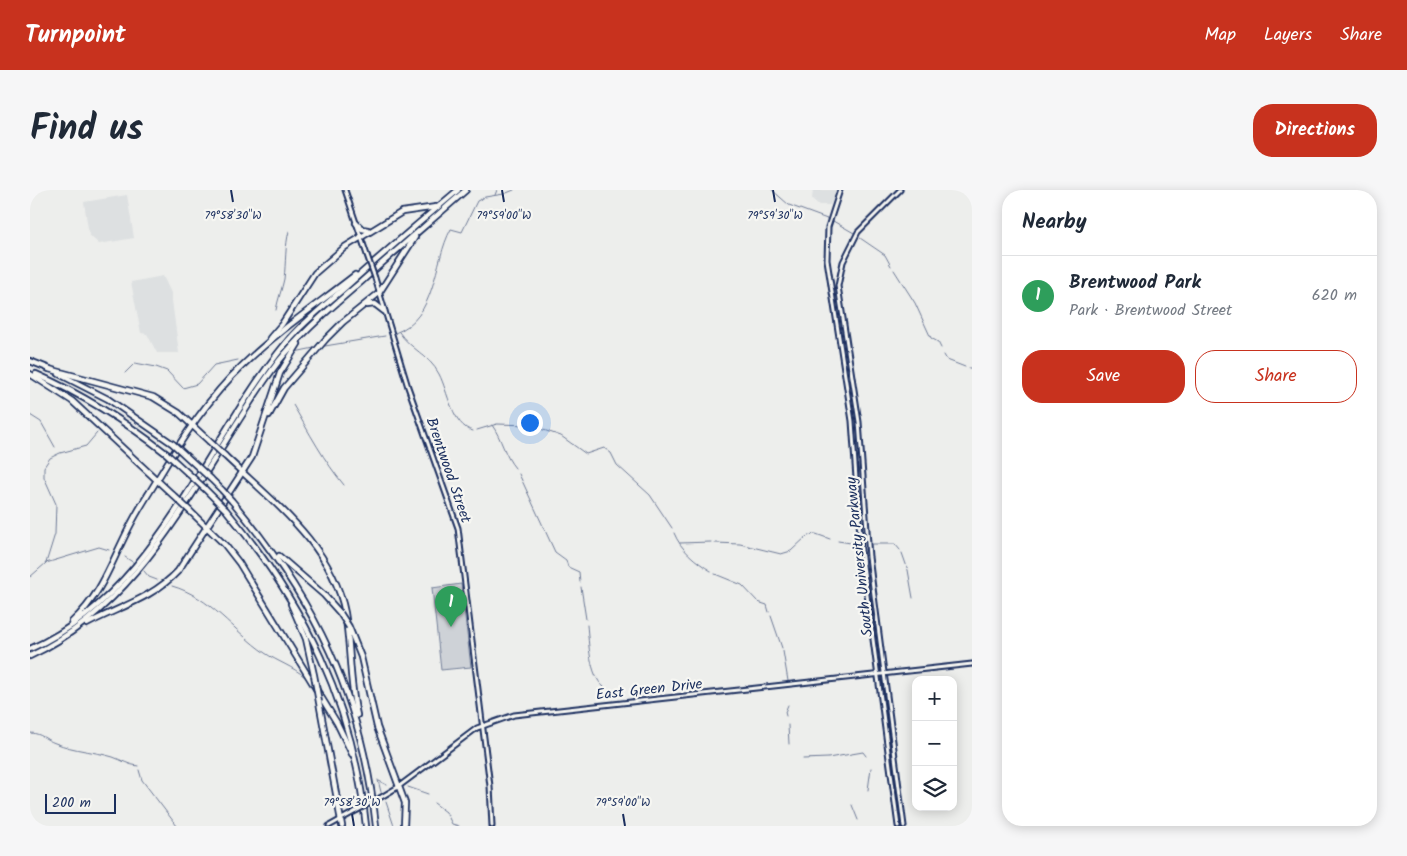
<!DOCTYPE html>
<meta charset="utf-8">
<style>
:root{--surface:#fff;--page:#f6f6f7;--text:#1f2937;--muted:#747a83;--line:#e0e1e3;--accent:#c8321e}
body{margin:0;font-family:Kalam,sans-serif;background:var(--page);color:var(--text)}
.controls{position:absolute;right:15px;bottom:15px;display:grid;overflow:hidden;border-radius:10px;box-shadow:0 2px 12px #0003}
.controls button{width:45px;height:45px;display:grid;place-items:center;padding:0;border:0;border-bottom:1px solid var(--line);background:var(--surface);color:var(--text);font:25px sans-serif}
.scale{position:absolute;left:15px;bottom:12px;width:71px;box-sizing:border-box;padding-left:5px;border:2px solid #1b2f5e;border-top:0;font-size:14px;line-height:18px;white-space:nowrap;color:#1b2f5e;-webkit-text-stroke:4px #f6f6f2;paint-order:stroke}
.you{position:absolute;left:499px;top:232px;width:18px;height:18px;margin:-12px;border:4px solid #fff;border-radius:50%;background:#1a73e8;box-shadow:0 0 0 8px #1a73e833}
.badge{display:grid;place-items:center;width:32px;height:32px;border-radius:50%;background:var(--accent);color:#fff;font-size:16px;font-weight:700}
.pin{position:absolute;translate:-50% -41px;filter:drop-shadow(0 1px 2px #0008)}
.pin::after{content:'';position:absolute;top:26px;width:18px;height:15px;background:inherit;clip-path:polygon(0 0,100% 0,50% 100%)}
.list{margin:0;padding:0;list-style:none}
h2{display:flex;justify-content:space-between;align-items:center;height:65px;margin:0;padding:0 20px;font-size:21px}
h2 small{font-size:16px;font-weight:400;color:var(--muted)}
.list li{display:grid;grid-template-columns:32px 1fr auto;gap:15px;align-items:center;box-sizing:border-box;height:80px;padding:0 20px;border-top:1px solid var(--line)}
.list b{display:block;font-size:19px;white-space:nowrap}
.list p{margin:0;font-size:16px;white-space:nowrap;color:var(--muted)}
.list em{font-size:16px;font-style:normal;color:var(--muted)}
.actions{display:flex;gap:10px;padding:15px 20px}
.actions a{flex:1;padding:11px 0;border:1px solid var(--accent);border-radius:20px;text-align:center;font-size:18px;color:var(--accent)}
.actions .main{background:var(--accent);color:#fff}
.icon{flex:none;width:28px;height:28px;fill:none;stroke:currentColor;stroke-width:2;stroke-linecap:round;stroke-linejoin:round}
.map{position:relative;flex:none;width:942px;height:636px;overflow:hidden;border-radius:20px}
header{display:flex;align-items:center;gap:30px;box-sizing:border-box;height:70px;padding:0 25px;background:var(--accent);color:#fff}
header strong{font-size:24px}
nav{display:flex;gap:28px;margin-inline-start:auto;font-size:18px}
.intro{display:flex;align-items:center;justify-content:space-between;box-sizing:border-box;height:120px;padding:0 30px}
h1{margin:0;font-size:35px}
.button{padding:12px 22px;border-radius:20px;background:var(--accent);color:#fff;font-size:18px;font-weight:700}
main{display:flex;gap:30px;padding:0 30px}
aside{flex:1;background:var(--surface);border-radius:20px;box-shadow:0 2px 12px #0003}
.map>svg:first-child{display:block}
.built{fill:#dde0e1}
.green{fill:#ced2d7;stroke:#74809a}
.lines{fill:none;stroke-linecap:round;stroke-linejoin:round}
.stream{stroke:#6e7a96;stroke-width:1}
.secondary-casing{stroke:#1b2f5e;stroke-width:7}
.highway-casing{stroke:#1b2f5e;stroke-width:8}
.secondary{stroke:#f6f6f2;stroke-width:3}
.highway{stroke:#f6f6f2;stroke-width:4.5}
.secondary-bridge-casing{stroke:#1b2f5e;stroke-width:7;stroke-linecap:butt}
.highway-bridge-casing{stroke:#1b2f5e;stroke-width:8;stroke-linecap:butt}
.secondary-bridge{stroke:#f6f6f2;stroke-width:3}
.highway-bridge{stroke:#f6f6f2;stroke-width:4.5}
.ticks{fill:none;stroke:#1b2f5e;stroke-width:2}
.labels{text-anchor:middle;stroke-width:4.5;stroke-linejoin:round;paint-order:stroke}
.street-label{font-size:15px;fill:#1b2f5e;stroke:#f6f6f2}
.ticks-label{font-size:12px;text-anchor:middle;fill:#1b2f5e;stroke:#f6f6f2;stroke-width:4.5;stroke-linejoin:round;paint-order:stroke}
</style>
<header>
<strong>Turnpoint</strong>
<nav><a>Map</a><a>Layers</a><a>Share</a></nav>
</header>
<div class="intro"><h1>Find us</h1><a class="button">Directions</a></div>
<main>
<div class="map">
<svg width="942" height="636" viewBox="0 0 942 636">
<rect width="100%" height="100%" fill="#edeeec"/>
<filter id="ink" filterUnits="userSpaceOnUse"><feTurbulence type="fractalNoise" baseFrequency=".02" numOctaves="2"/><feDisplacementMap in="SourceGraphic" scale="10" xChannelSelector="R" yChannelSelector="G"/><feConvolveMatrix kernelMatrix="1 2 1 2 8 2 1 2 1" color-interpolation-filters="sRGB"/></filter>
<g filter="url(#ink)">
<g class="built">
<path d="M 783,0 L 808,0 L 800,15 L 789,15 L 782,9 Z"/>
<path d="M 97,5 L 104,48 L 69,54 L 59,45 L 54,12 Z"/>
<path d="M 133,86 L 141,103 L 149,163 L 127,163 L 117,144 L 111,143 L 101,92 Z"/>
</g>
<path class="green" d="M 431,394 L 441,477 L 411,480 L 402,398 Z"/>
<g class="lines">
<g class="stream">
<path d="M 742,0 L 759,15 L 797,29"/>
<path d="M 465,5 L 467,0"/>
<path d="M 803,31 L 824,43"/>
<path d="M 830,48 L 855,65 L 861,76"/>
<path d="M 864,80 L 885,113 L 901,148 L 908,152 L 911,158"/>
<path d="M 246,120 C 248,109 252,99 254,89 C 256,72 255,56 259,41"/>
<path d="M 369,142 C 380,159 399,165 409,184 C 418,201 422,236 443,241"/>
<path d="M 365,143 C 407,128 403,72 421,39 L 432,42 L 447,11 L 455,7 L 474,4 L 484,0"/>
<path d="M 295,156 L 355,146"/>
<path d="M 265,162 L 284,158"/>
<path d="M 914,165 L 917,170 L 935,177"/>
<path d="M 939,178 L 942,178"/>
<path d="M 95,183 L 105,173 L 126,177 L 137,181 L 153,198 L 167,194 L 184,175 L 208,170"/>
<path d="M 263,215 C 279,242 294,271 314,295"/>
<path d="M 0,225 L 11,232 L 25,257"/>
<path d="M 462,235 C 472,249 474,265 485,278"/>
<path d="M 447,240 L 467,234 L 499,235 L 531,246 L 556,264 L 574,258 L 581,263 L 587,275 L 620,305 L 642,338"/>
<path d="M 489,284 L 525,362 L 536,370 L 538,377 L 549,382 L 550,392"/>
<path d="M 644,343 C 651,360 665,371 681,381"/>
<path d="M 808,351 L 827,354"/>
<path d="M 650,353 L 681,352"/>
<path d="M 685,353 L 710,354 L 751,364 L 761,361 L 778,345 L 786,344 L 800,349"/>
<path d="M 842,354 L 865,354 L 870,360"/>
<path d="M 872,363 L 878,380 L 883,408"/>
<path d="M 95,367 L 104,373"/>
<path d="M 16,373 L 69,357 L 79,360"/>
<path d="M 114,381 L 119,387 L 127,390"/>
<path d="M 685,384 L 712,395 L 728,412 L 737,415 L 739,422"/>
<path d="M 0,387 L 16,373 L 25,344 L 26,314 L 14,287 L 14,277 L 20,268 L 30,263 L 56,256 L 67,243"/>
<path d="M 142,396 C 181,407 203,441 235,463 C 248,472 262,476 275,487"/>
<path d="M 551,397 L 556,429"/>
<path d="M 741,426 L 752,458"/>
<path d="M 557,435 C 559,453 559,485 574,497 L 572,507"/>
<path d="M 753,461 L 758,491"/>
<path d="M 756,526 L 755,522 L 758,515"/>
<path d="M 758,535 L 759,554"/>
<path d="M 0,543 C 11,543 16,550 25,553 C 45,561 63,561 83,567 C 92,570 98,575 108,576"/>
<path d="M 773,569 L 798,568 L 833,562 L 836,566"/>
<path d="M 109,580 L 112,590 L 147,636"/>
<path d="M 348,590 L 351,602"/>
<path d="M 349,591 L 357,595"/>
<path d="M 378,597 L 398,604"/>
<path d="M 838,600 L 841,578"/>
<path d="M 356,612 L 364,636"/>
<path d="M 404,613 L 416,622 L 422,634 L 429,636"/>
<path d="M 822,615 L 828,630"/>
</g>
<defs>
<g id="secondary">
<path d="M 315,0 L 337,65"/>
<path d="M 810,0 L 798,37 L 797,70 L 822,231 L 831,360 L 868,636"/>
<path d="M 870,0 L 828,42 L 813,72 L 808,96 L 829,232 L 839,367 L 874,636"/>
<path d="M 345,88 L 378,197 L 428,338 L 460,596 L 462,636"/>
<path d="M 348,609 L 368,597 L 447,538 L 484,525 L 942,474"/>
<path d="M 299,636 L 326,621"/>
</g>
<g id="highway">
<path d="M 326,33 L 332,39 L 338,40"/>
<path d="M 337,115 L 345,114 L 354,121"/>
<path d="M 240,148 L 252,134 L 285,83 L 315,57 L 372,22 L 406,17"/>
<path d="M 0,171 L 20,179"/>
<path d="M 19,179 L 123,207 L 149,223 L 179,251"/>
<path d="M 0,184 L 42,211 L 144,306"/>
<path d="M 6,184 C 54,205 96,232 137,264"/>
<path d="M 29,184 L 78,209 L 143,254"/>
<path d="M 239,225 L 254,198 L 296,149 L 313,132 L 349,103 L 385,47"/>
<path d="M 195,266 C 243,312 302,355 315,423 C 321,457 319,491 327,525"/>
<path d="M 181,289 L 192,300"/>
<path d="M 174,298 L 185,309"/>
<path d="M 202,311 C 285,410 332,506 346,636"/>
<path d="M 196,320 C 275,415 323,513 336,636"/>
<path d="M 160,321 L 195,355 L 209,373 L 307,533 L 322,564"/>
<path d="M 249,366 L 294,405 L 310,423"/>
<path d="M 261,414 L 276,449 L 284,485"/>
<path d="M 42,432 C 73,403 81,372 100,336 C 108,320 118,305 127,290 C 151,250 179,207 213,175 C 248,141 288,114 325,85"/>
<path d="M 57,434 C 89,417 123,408 148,381 L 222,267 L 250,183 L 268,154"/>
<path d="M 319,437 L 331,467 L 347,537 L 375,613 L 374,636"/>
<path d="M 0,459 C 127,403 173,254 256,153 C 274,131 298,113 319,94 C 355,62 391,31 428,0"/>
<path d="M 0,466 C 100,419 150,322 207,233 C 222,210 236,186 254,165 C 277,138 304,115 331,92 C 365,61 401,31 436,0"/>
<path d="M 289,512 L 312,636"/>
</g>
</defs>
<use href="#secondary" class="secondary-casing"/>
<use href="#highway" class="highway-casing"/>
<use href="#secondary" class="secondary"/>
<use href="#highway" class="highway"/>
<defs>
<g id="secondary-bridge">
<path d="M 337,65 L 345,88"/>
<path d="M 326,621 L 348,609"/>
</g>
<g id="highway-bridge">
<path d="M 179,251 L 195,266"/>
<path d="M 143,254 L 181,289"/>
<path d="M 137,264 L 174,298"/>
<path d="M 192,300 L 202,311"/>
<path d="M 144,306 L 160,321"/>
<path d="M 185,309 L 196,320"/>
<path d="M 310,423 L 319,437"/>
<path d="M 284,485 L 289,512"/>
</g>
</defs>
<use href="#secondary-bridge" class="secondary-bridge-casing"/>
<use href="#highway-bridge" class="highway-bridge-casing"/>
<use href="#secondary-bridge" class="secondary-bridge"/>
<use href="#highway-bridge" class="highway-bridge"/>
</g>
</g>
<path class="ticks" d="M 201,0 L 203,12M 472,0 L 474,12M 743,0 L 745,12M 322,624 L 324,636M 593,624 L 595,636"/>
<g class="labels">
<g class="street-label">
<text transform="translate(419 280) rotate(71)" y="5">Brentwood Street</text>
<text transform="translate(829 367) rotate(-96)" y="5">South University Parkway</text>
<text transform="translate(619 499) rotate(-6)" y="5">East Green Drive</text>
</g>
</g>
<g class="ticks-label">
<text x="203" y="29">79°58'30"W</text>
<text x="474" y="29">79°59'00"W</text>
<text x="745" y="29">79°59'30"W</text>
<text x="322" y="616">79°58'30"W</text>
<text x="593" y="616">79°59'00"W</text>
</g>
</svg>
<div class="controls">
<button>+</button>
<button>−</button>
<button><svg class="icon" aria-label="layers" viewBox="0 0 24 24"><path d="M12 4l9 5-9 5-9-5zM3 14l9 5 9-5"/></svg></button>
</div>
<div class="scale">200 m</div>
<div class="you"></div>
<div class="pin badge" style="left:421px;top:437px;background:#2e9e5b">1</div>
</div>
<aside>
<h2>Nearby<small></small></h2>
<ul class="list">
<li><span class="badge" style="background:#2e9e5b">1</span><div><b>Brentwood Park</b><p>Park · Brentwood Street</p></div><em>620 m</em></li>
</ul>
<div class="actions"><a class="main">Save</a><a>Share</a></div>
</aside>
</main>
